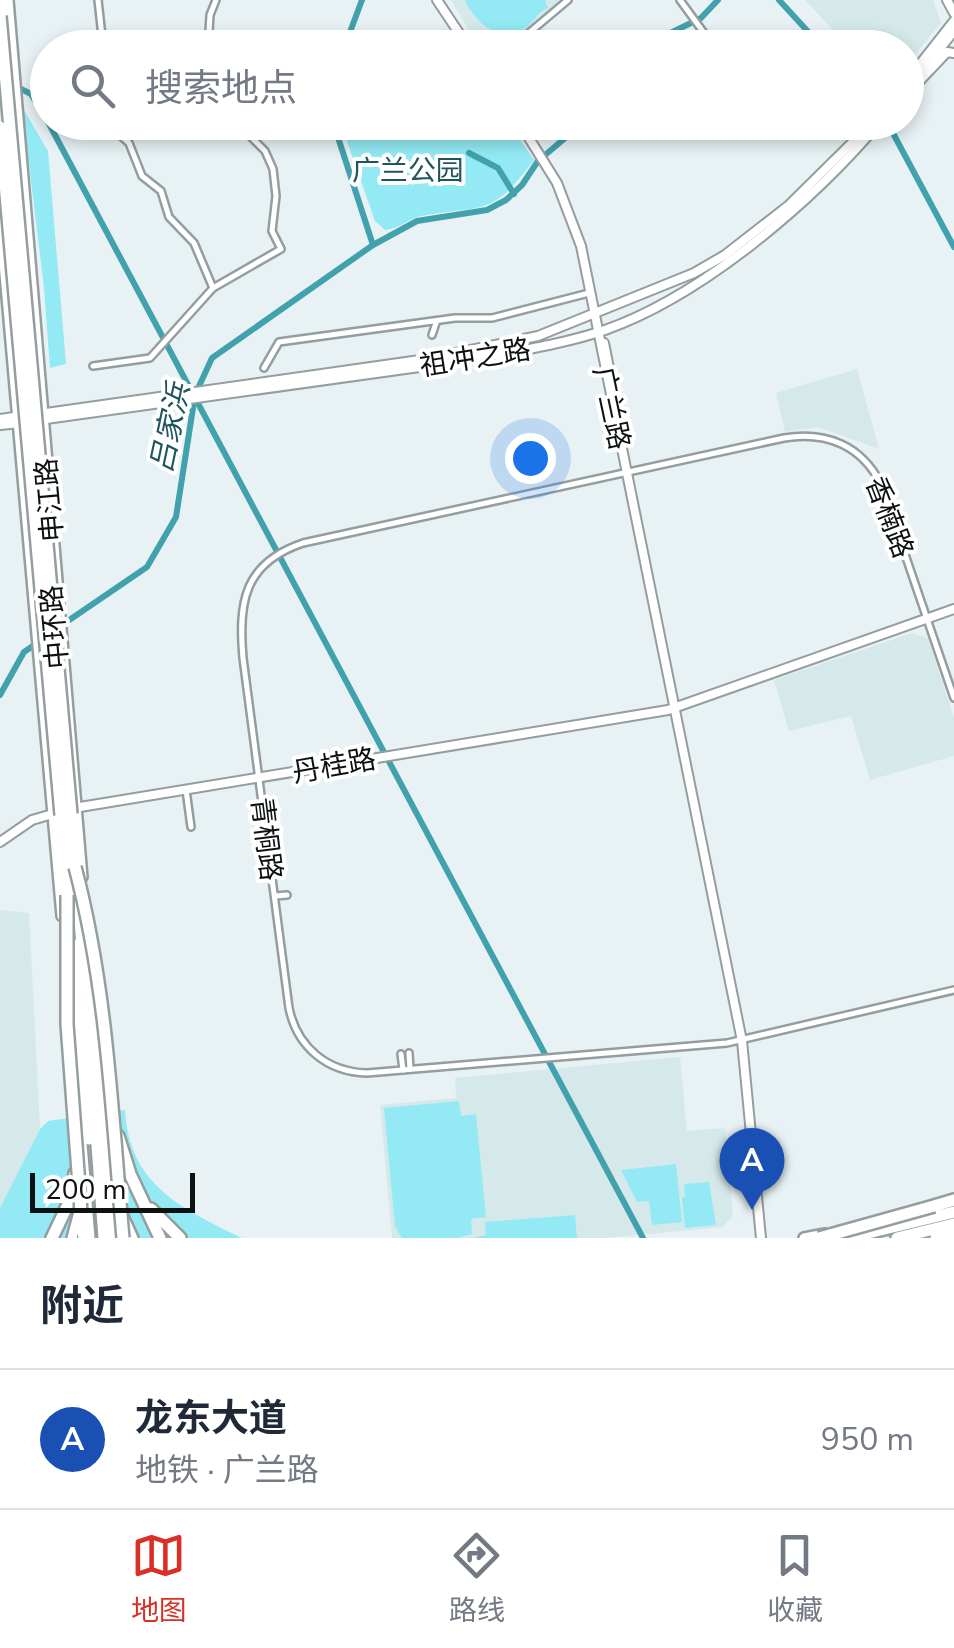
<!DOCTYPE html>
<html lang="zh">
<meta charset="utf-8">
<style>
:root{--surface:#fff;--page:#f6f6f7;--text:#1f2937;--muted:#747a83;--line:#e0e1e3;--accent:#d93025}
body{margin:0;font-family:"Nunito Sans","Noto Sans SC",sans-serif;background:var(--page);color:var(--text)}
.scale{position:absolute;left:30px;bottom:25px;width:165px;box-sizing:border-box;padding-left:10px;border:5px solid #0e1112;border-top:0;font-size:28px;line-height:35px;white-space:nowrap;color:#0e1112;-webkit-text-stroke:8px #fff;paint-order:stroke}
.you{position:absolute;left:530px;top:458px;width:35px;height:35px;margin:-25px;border:8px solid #fff;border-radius:50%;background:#1a73e8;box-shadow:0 0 0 15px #1a73e833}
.badge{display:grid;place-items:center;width:65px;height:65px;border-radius:50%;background:var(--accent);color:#fff;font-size:32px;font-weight:700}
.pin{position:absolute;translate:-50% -82px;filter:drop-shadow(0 2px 5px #0008)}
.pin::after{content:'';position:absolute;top:52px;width:35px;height:30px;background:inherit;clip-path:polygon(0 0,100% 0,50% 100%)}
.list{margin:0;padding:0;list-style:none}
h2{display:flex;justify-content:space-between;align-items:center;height:130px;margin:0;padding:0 40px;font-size:42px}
h2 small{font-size:32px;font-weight:400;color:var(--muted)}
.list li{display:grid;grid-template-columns:65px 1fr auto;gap:30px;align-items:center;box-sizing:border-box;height:140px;padding:0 40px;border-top:2px solid var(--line)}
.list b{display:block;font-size:38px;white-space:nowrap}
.list p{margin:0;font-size:32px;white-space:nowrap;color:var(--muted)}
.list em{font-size:32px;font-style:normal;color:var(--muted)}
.icon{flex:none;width:55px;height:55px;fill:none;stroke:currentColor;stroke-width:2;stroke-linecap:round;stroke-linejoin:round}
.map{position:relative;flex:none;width:954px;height:1238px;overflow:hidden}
.search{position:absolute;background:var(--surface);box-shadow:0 5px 15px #0003;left:30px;right:30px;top:30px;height:110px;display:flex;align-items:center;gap:25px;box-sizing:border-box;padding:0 35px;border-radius:55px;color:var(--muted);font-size:38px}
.sheet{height:270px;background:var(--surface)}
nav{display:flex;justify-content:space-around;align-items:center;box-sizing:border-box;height:140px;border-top:2px solid var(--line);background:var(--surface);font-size:28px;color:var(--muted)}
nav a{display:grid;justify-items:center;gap:5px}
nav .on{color:var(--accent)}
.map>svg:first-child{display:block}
.built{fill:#d5e9eb}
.green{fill:#93eaf4}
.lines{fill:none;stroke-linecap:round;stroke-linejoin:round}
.canal{stroke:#41a1ac;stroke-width:6}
.street-casing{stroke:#949e9f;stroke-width:10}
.secondary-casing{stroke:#949e9f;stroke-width:12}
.primary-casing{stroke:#949e9f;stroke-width:14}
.highway-casing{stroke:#949e9f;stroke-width:16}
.street{stroke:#fff;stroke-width:5}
.secondary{stroke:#fff;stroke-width:8}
.primary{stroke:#fff;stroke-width:9}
.highway{stroke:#fff;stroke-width:11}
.highway-bridge-casing{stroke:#949e9f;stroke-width:16;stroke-linecap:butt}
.highway-bridge{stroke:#fff;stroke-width:11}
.labels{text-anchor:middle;stroke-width:8;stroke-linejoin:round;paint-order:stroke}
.park-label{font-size:28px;fill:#1f565b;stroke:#fff}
.street-label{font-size:28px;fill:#0e1112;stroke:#fff}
.water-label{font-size:30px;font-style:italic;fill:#1f555b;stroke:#fff}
</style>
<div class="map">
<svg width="954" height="1238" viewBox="0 0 954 1238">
<rect width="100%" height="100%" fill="#e8f2f4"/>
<g class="built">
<path d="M 451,0 L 565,0 L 508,48 L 479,47 Z"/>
<path d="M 805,0 L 933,0 L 941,23 L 907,64 L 906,48 L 849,47 Z"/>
<path d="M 857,369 L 879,449 L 818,427 L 785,432 L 776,393 Z"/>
<path d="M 912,633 L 928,638 L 954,718 L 954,756 L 870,780 L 851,716 L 789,731 L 774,680 Z"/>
<path d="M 0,910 L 29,913 L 40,1129 L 0,1208 Z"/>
<path d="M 680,1057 L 687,1131 L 725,1128 L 733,1215 L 723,1227 L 606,1238 L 392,1238 L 380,1105 L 456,1098 L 455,1078 Z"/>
</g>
<g class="green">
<path d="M 465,0 L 545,0 L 548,8 C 537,12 538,17 530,24 C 505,48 476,25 465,0 Z"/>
<path d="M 22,107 L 48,151 L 66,364 L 50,368 L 44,288 Z"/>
<path d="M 350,122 L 509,123 L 534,160 C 490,218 487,204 421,216 C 408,219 399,229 385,230 L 375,221 L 342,127 Z"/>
<path d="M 459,1101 L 461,1116 L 476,1114 L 486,1217 L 471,1219 L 472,1234 L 458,1238 L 402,1238 L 395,1226 L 384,1108 Z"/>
<path d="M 125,1110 C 129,1185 182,1209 242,1238 L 0,1238 L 0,1208 L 40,1129 L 48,1121 Z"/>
<path d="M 676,1164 L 682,1222 L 652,1225 L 649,1201 L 637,1202 L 621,1170 Z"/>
<path d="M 709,1182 L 716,1225 L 685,1228 L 682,1198 L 685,1197 L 684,1184 Z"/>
<path d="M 575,1215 L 577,1238 L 472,1238 L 486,1235 L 485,1222 Z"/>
</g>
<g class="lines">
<g class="canal">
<path d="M 779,0 L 823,48"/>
<path d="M 344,48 L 362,0"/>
<path d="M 640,48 L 701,18 L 718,0"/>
<path d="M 15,86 L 31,94 L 48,122"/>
<path d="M 48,122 L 643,1238"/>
<path d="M 887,122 L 954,247"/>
<path d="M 469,153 L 498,168 L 514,194"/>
<path d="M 373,245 L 417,221 L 487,210 L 506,200 L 522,185 L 538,161 L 584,122"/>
<path d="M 62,625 L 147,567 L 176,517 L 195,395 L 212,358 L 373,245 L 333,122"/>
<path d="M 0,695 L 24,652 L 40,641"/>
</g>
<defs>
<g id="street">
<path d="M 680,0 L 704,33"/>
<path d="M 96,48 L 102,36 L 98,0"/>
<path d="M 208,48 L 210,15 L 216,0"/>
<path d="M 511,48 L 568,0"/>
<path d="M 113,122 L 113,129 L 129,143 L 142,176 L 161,191 L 169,217 L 194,243 L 213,288"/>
<path d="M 432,335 L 436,323"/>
<path d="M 93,366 L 150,358 L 213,288 L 281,249 L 272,231 L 276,196 L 273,169 L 265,151 L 236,122"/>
<path d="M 264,368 L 279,342 L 455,318 L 492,318 L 589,293"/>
<path d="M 954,698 L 881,484 C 861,445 826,431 784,438 L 303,543 C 244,563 238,602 243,658 L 289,1008 C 297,1047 327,1072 367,1073 L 727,1043 L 954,990"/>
<path d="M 186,790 L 191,827"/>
<path d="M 275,896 L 287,895"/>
<path d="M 409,1053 L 410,1069"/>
<path d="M 401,1054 L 403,1070"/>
</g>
<g id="secondary">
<path d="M 437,0 L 469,48"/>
<path d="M 947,0 L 954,13"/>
<path d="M 906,82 L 954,21"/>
<path d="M 906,91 L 954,31"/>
<path d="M 910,91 L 947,52 L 954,53"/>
<path d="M 519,122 L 557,183 L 581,246 L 742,1041 L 761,1238"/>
<path d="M 604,343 L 613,388"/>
<path d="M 39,414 L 427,359 L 538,336 L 694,273 L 725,255 L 788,206 L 873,122"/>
<path d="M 0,419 L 20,416"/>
<path d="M 39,420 L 470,360 C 515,351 561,345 605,330 C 704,295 813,201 880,122"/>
<path d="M 0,425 L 20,423"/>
<path d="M 74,808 L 668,710 L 954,609"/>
<path d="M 0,842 L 32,820 L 56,813"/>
</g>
<g id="primary">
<path d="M 8,0 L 82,877"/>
<path d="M 0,218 L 62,916"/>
<path d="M 88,947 L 113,1238"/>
<path d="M 77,1086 L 90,1238"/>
<path d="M 122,1214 L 133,1238"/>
<path d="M 72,1238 L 79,1212"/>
<path d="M 804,1238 L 825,1234"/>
</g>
<g id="highway">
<path d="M 0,13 L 1,0"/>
<path d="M 71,814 L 76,875"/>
<path d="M 61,815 L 68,900"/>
<path d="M 78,893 L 104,1238"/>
<path d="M 72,944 L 89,1139"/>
<path d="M 118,1136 L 130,1174 L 160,1238"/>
<path d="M 934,1206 L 954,1200"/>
<path d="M 151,1209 L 180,1238"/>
<path d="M 81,1212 L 84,1238"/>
<path d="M 52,1238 L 71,1198 L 75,1173"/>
<path d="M 847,1238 L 954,1212"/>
<path d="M 897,1238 L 954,1224"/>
<path d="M 936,1238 L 954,1233"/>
</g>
</defs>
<use href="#street" class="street-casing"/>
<use href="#secondary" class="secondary-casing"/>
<use href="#primary" class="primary-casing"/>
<use href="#highway" class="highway-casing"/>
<use href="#street" class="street"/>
<use href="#secondary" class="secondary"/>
<use href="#primary" class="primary"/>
<use href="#highway" class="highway"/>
<defs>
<g id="highway-bridge">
<path d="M 0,16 L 71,814"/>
<path d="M 0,127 L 61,815"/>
<path d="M 75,867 C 107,988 112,1114 123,1238"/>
<path d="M 67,895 L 67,1024 L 81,1212"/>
<path d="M 819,1238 L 934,1206"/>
</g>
</defs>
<use href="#highway-bridge" class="highway-bridge-casing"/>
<use href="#highway-bridge" class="highway-bridge"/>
</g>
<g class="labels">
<g class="park-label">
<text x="408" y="180">广兰公园</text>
</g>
<g class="street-label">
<text transform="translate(475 357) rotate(-9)" y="10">祖冲之路</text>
<text transform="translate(612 408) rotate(78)" y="10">广兰路</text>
<text transform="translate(49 500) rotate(-95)" y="10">申江路</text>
<text transform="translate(890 517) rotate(69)" y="10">香楠路</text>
<text transform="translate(54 627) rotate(-95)" y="10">中环路</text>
<text transform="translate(334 765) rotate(-10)" y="10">丹桂路</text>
<text transform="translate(267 839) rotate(83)" y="10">青桐路</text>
</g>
<g class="water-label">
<text transform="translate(170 428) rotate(-78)" y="10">吕家浜</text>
</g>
</g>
</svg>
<div class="scale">200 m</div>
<div class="you"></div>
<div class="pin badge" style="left:752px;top:1210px;background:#1a4fb4">A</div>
<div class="search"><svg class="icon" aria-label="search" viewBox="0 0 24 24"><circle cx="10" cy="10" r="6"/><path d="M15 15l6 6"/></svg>搜索地点</div>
</div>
<section class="sheet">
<h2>附近<small></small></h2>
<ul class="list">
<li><span class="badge" style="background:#1a4fb4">A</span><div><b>龙东大道</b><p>地铁 · 广兰路</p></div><em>950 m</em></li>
</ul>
</section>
<nav>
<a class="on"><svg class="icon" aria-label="map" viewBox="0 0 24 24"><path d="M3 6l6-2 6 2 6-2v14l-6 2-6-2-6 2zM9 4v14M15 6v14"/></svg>地图</a>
<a><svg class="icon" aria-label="directions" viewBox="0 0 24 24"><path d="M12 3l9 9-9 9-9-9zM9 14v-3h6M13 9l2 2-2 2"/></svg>路线</a>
<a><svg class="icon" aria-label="saved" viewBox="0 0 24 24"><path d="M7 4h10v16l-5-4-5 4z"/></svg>收藏</a>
</nav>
